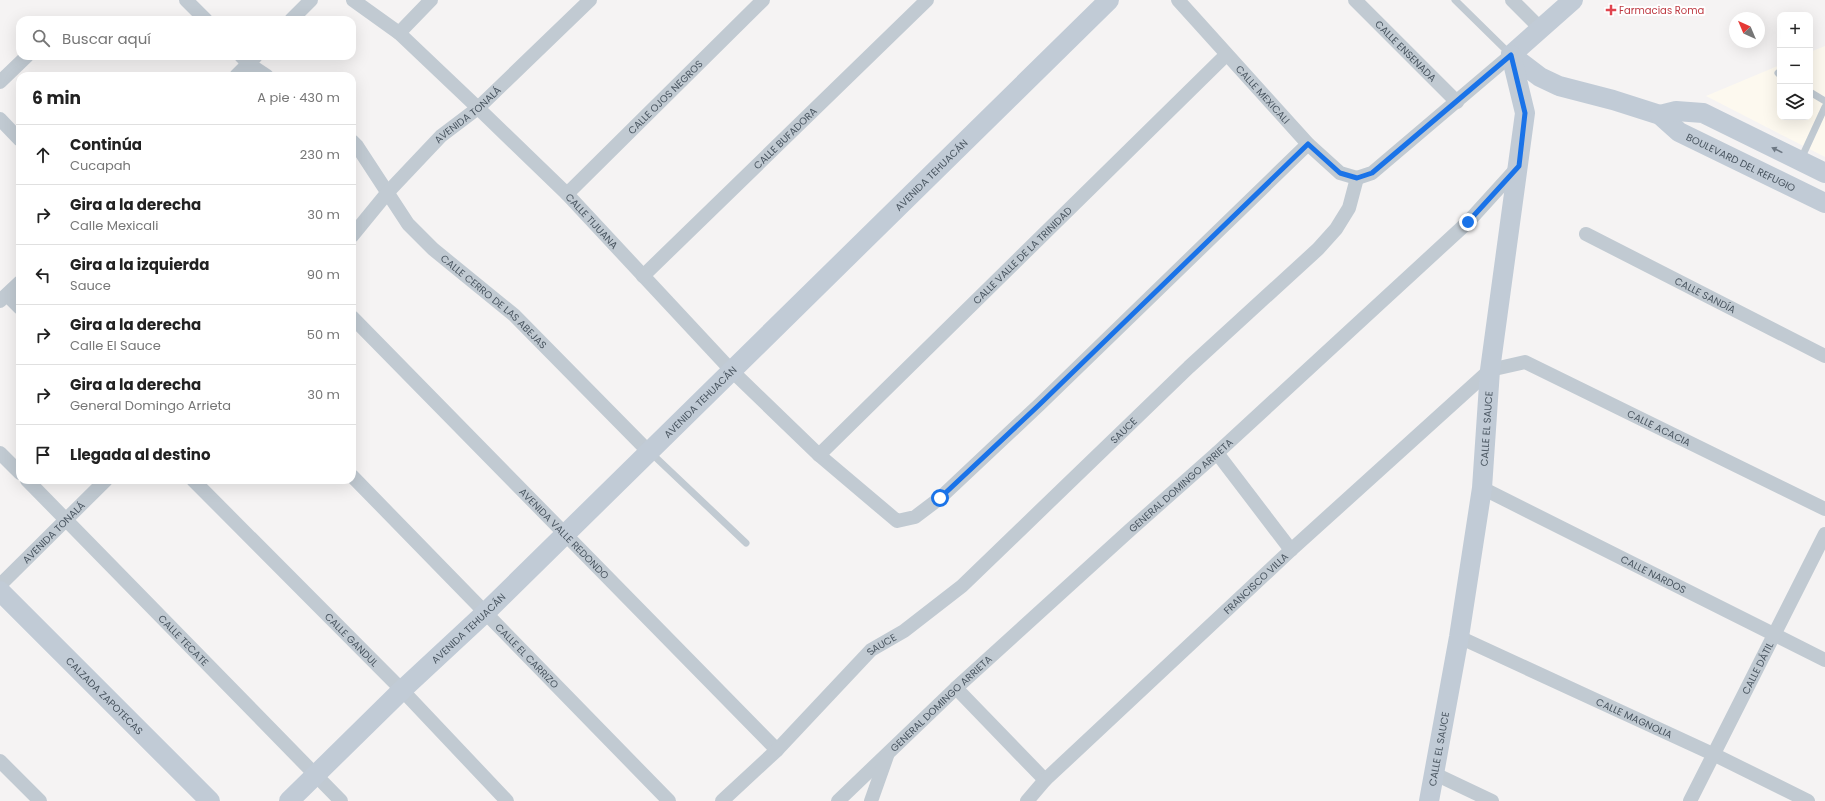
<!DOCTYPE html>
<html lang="es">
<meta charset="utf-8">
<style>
:root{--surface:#fff;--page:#f2f2f2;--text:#222;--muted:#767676;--line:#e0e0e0}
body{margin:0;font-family:Poppins,sans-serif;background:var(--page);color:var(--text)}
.controls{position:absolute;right:12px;top:12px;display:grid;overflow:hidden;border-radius:8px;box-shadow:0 4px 16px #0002}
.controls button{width:36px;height:36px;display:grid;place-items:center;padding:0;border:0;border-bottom:1px solid var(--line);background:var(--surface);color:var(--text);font:20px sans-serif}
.compass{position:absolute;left:1729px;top:12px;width:36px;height:36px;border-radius:50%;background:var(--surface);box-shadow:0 4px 16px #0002;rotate:316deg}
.stop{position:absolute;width:12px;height:12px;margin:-9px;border:3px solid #1a73e8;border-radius:50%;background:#fff}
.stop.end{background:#1a73e8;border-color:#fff;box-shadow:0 1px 4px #0008}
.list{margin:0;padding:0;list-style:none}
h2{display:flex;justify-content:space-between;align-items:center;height:52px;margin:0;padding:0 16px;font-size:17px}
h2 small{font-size:13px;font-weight:400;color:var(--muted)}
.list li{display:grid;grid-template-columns:26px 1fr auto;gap:12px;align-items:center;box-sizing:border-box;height:60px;padding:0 16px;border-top:1px solid var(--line)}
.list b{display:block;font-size:15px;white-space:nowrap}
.list p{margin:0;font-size:13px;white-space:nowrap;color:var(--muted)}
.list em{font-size:13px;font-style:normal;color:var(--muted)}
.icon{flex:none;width:22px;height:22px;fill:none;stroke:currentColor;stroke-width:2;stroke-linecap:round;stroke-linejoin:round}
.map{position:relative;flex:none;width:1825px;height:801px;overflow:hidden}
.search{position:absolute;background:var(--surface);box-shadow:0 4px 16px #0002;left:16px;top:16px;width:340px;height:44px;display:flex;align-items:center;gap:10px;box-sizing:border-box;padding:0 14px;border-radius:12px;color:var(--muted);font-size:15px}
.panel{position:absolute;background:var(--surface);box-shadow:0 4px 16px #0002;left:16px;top:72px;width:340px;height:412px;border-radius:12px}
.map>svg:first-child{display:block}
.commercial{fill:#fdf9ef}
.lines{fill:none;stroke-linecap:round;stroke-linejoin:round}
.lane{stroke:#c1cad2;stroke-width:7}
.street{stroke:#c1cad2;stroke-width:14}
.secondary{stroke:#c1cbd6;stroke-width:20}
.oneway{fill:#6e7984}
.route{stroke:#1a73e8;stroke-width:5}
.health-dot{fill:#e0444e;stroke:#fff;stroke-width:1.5}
.labels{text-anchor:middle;stroke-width:4;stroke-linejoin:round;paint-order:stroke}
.health-label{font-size:10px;fill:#be3a42;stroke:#fff;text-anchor:start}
.street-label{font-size:10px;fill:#4a5661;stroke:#fff}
</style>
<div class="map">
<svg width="1825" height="801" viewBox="0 0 1825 801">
<rect width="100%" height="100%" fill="#f5f3f3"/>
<path class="commercial" d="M 1825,46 L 1825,157 L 1706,96 L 1780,65 L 1780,117 L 1810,117 L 1810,52 Z"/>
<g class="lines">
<g class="lane">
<path d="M 1455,0 L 1511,55"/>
<path d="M 1778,73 L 1780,75"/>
<path d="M 1810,92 L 1825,101"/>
<path d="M 1801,159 L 1825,107"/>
<path d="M 650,452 L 746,543"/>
</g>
<g class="street">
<path d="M 186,0 L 206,20"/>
<path id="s1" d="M 353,0 L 399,33 L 478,108 L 567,194 L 731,370 L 819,455 L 897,521 L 915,517 L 940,498 L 1039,405 L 1308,144"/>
<path id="s2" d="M 1178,0 L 1308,144 L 1340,173 L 1357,178"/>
<path id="s3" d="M 1355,0 L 1457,102"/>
<path d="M 1512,0 L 1540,28"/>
<path d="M 291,20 L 311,0"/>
<path d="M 399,33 L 431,0"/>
<path d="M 241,56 L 249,64 L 267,76"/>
<path d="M 236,76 L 256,56"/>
<path d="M 0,82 L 27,56"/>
<path d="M 0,119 L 20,140"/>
<path id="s4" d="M 352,141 L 357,146 L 408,224 L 433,249 L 514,315 L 648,451"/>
<path d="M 1357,178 L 1372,173 L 1511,55"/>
<path id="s5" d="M 567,194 L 763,0"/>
<path id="s6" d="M 1586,234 L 1825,356"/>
<path id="s7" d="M 352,236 L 388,192 L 441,136 L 478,108 L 590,0"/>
<path id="s8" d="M 643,276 L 927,0"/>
<path d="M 7,295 L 20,308"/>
<path d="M 0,301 L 20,282"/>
<path id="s9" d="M 352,317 L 777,750"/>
<path d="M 0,453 L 20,473"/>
<path d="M 1217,453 L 1291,550"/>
<path id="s10" d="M 819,455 L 1226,55"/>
<path id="s11" d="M 352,476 L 669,801"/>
<path id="s12" d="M 27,480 L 341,801"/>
<path id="s13" d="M 193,480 L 402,690 L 507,801"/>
<path id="s14" d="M 1482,488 L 1825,660"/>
<path id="s15" d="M 0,585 L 106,480"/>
<path id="s16" d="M 1459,637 L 1715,755 L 1808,801"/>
<path d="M 956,688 L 1045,780"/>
<path d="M 0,761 L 40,801"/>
<path d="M 1435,774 L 1492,801"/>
<path id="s17" d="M 722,801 L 777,750 L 871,650 L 904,631 L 962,586 L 1189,367 L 1318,249 L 1336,229 L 1349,208 L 1357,178"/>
<path id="s18" d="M 838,801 L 956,688 L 1130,530 L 1217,453 L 1468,222 L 1518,167"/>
<path d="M 871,801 L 887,756"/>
<path id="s19" d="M 1027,801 L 1045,780 L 1291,550 L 1490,370 L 1525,362 L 1825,509"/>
<path id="s20" d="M 1690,801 L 1825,534"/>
</g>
<g class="secondary">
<path id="s21" d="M 1511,55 L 1540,77 L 1559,86 L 1613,100 L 1660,115 L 1679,132 L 1825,203"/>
<path d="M 1511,55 L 1573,0"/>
<path d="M 1660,115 L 1676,111 L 1703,113 L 1825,173"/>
<path id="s22" d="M 0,591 L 210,801"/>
<path id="s23" d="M 289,801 L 402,690 L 486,612 L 1109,0"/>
<path id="s24" d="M 1429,801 L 1459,637 L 1482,488 L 1490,370 L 1525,113 L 1511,55"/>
</g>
</g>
<defs><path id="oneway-solid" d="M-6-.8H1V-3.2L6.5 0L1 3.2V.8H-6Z"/></defs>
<use class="oneway" href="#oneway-solid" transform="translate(1777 150) rotate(-154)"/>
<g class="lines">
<path class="route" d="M 940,498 L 1039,405 L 1308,144 L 1340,173 L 1357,178 L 1372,173 L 1511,55 L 1525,113 L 1519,166 L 1468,222"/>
</g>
<path class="health-dot" d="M1609 4h4v4h4v4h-4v4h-4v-4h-4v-4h4z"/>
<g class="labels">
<g class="health-label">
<text x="1619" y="14">Farmacias Roma</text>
</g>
<g class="street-label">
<text dy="4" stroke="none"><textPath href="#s3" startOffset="72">CALLE ENSENADA</textPath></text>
<text dy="4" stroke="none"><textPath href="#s2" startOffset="127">CALLE MEXICALI</textPath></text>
<text dy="4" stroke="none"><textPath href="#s5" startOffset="138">CALLE OJOS NEGROS</textPath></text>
<text dy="4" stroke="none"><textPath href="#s7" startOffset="168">AVENIDA TONALÁ</textPath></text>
<text dy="4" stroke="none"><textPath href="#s8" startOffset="198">CALLE BUFADORA</textPath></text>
<text dy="4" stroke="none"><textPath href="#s21" startOffset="257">BOULEVARD DEL REFUGIO</textPath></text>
<text dy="4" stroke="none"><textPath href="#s23" startOffset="897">AVENIDA TEHUACÁN</textPath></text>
<text dy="4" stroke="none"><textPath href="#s1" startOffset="326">CALLE TIJUANA</textPath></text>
<text dy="4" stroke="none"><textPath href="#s10" startOffset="285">CALLE VALLE DE LA TRINIDAD</textPath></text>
<text dy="4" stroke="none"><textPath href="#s6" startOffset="134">CALLE SANDÍA</textPath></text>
<text dy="4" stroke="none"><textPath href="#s4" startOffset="216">CALLE CERRO DE LAS ABEJAS</textPath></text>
<text dy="4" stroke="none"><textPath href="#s23" startOffset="573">AVENIDA TEHUACÁN</textPath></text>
<text dy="4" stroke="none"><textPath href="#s24" startOffset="377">CALLE EL SAUCE</textPath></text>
<text dy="4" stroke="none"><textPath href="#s19" startOffset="818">CALLE ACACIA</textPath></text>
<text dy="4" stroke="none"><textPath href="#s17" startOffset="548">SAUCE</textPath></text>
<text dy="4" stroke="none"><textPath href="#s18" startOffset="466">GENERAL DOMINGO ARRIETA</textPath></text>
<text dy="4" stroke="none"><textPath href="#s15" startOffset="75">AVENIDA TONALÁ</textPath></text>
<text dy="4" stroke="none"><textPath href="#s9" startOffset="303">AVENIDA VALLE REDONDO</textPath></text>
<text dy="4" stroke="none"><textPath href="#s14" startOffset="192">CALLE NARDOS</textPath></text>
<text dy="4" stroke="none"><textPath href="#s19" startOffset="316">FRANCISCO VILLA</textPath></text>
<text dy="4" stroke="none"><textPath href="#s23" startOffset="249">AVENIDA TEHUACÁN</textPath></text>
<text dy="4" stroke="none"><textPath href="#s13" startOffset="225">CALLE GANDUL</textPath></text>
<text dy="4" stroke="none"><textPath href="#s12" startOffset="224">CALLE TECATE</textPath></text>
<text dy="4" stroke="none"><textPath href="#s17" startOffset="224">SAUCE</textPath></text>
<text dy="4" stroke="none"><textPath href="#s11" startOffset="251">CALLE EL CARRIZO</textPath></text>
<text dy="4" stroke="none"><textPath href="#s20" startOffset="149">CALLE DÁTIL</textPath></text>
<text dy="4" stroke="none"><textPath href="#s22" startOffset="148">CALZADA ZAPOTECAS</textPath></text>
<text dy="4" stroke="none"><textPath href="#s18" startOffset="142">GENERAL DOMINGO ARRIETA</textPath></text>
<text dy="4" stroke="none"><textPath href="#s16" startOffset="193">CALLE MAGNOLIA</textPath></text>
<text dy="4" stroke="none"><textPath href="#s24" startOffset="53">CALLE EL SAUCE</textPath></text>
</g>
</g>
</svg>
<div class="controls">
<button>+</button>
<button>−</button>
<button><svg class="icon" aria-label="layers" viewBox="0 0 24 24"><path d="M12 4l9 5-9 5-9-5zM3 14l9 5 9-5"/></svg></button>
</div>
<svg class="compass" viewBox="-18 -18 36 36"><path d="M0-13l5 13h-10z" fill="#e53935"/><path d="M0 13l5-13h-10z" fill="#767676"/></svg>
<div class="stop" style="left:940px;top:498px"></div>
<div class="stop end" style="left:1468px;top:222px"></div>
<div class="search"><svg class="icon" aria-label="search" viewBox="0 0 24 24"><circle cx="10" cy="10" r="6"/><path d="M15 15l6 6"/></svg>Buscar aquí</div>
<section class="panel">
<h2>6 min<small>A pie · 430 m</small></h2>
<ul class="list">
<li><svg class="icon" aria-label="ahead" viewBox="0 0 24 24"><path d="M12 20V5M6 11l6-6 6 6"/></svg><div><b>Continúa</b><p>Cucapah</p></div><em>230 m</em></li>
<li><svg class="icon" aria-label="right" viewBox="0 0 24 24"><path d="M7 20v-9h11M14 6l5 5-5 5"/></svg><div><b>Gira a la derecha</b><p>Calle Mexicali</p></div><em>30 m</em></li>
<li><svg class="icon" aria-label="left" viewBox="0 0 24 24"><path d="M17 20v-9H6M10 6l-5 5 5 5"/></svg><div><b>Gira a la izquierda</b><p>Sauce</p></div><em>90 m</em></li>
<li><svg class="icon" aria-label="right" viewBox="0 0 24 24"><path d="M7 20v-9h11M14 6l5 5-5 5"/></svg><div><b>Gira a la derecha</b><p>Calle El Sauce</p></div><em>50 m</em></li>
<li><svg class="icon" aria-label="right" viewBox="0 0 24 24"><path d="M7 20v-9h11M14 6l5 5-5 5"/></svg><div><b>Gira a la derecha</b><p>General Domingo Arrieta</p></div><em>30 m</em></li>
<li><svg class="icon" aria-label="arrive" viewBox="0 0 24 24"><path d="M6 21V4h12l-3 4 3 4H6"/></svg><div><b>Llegada al destino</b></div></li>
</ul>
</section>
</div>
